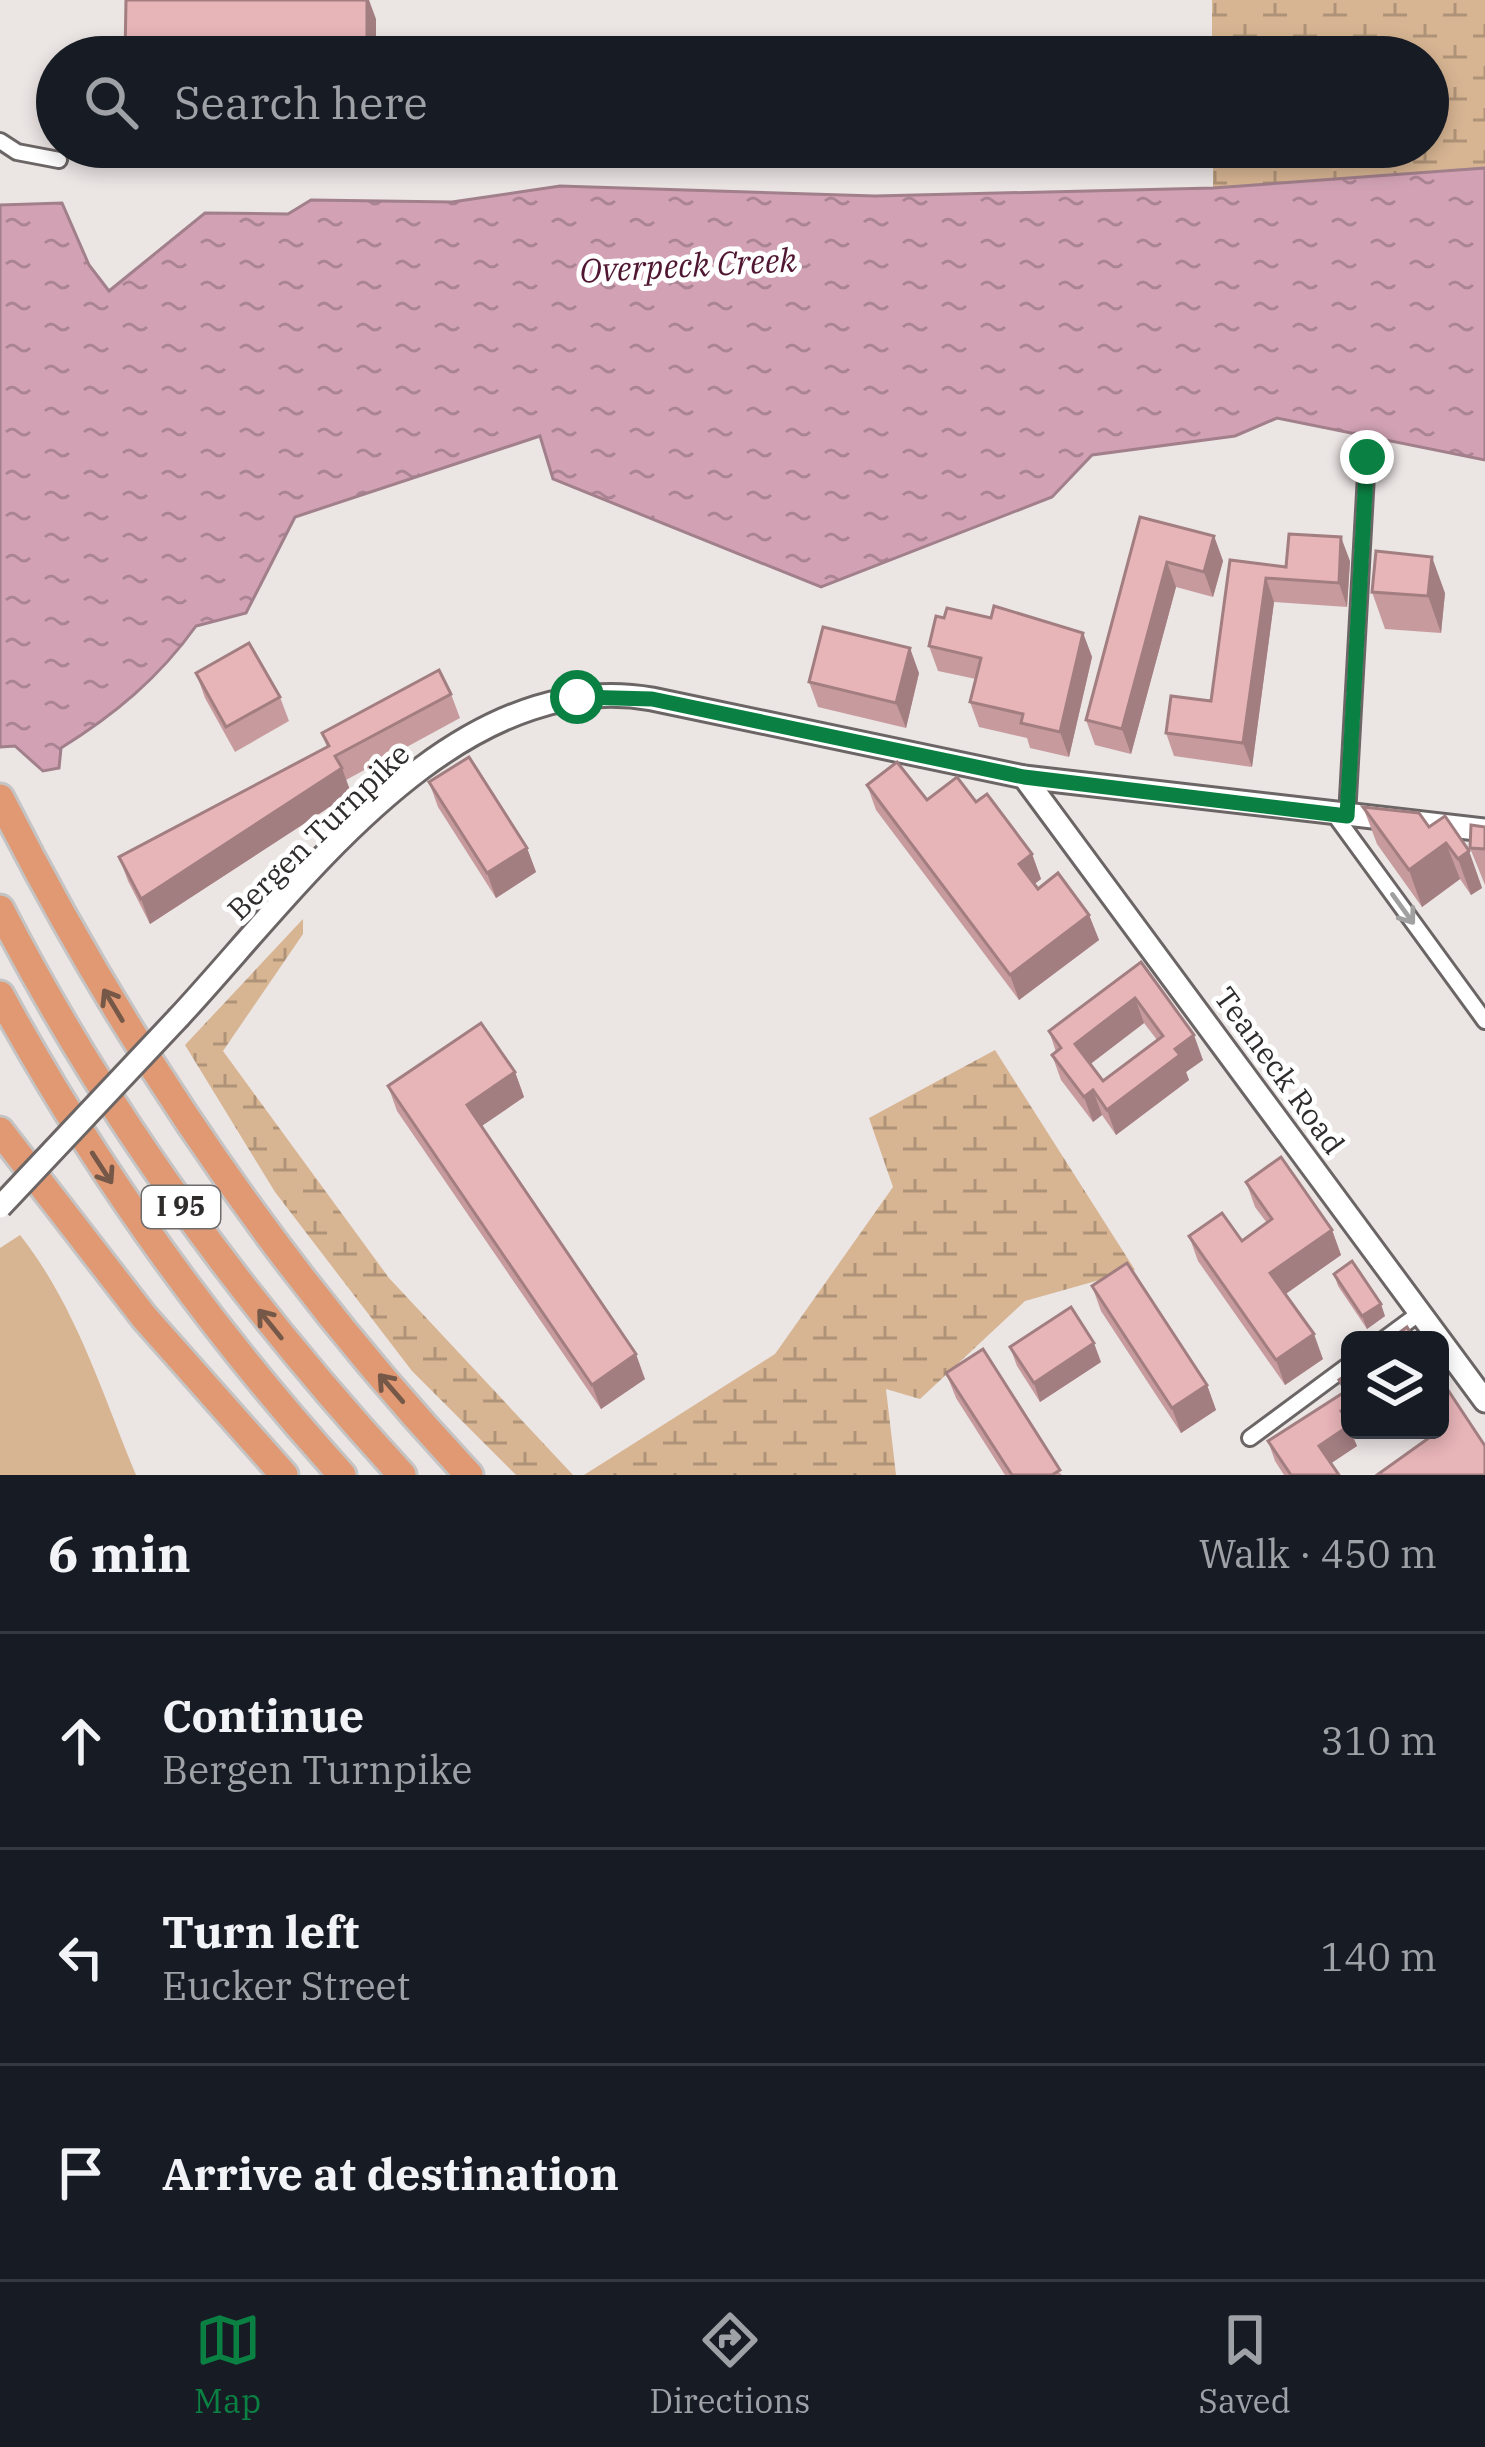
<!DOCTYPE html>
<meta charset="utf-8">
<style>
:root{--surface:#171b24;--page:#20242c;--text:#f1f3f6;--muted:#9ea1a6;--line:#363941;--accent:#0b8043}
body{margin:0;font-family:"IBM Plex Serif",serif;background:var(--page);color:var(--text)}
.controls{position:absolute;right:36px;bottom:36px;display:grid;overflow:hidden;border-radius:18px;box-shadow:0 6px 18px #0003}
.controls button{width:108px;height:108px;display:grid;place-items:center;padding:0;border:0;border-bottom:3px solid var(--line);background:var(--surface);color:var(--text);font:60px sans-serif}
.stop{position:absolute;width:36px;height:36px;margin:-27px;border:9px solid #0b8043;border-radius:50%;background:#fff}
.stop.end{background:#0b8043;border-color:#fff;box-shadow:0 3px 12px #0008}
.list{margin:0;padding:0;list-style:none}
h2{display:flex;justify-content:space-between;align-items:center;height:156px;margin:0;padding:0 48px;font-size:51px}
h2 small{font-size:39px;font-weight:400;color:var(--muted)}
.list li{display:grid;grid-template-columns:78px 1fr auto;gap:36px;align-items:center;box-sizing:border-box;height:216px;padding:0 48px;border-top:3px solid var(--line)}
.list b{display:block;font-size:45px;white-space:nowrap}
.list p{margin:0;font-size:39px;white-space:nowrap;color:var(--muted)}
.list em{font-size:39px;font-style:normal;color:var(--muted)}
.icon{flex:none;width:66px;height:66px;fill:none;stroke:currentColor;stroke-width:2;stroke-linecap:round;stroke-linejoin:round}
.map{position:relative;flex:none;width:1485px;height:1475px;overflow:hidden}
.search{position:absolute;background:var(--surface);box-shadow:0 6px 18px #0003;left:36px;right:36px;top:36px;height:132px;display:flex;align-items:center;gap:30px;box-sizing:border-box;padding:0 42px;border-radius:66px;color:var(--muted);font-size:45px}
.sheet{height:804px;background:var(--surface)}
nav{display:flex;justify-content:space-around;align-items:center;box-sizing:border-box;height:168px;border-top:3px solid var(--line);background:var(--surface);font-size:33px;color:var(--muted)}
nav a{display:grid;justify-items:center;gap:6px}
nav .on{color:var(--accent)}
.map>svg:first-child{display:block}
.green{fill:#d7b593}
.wetland{fill:url(#wetland-marsh)}
.water{fill:url(#water-ripples);stroke:#a17f8b;stroke-width:3}
.lines{fill:none;stroke-linecap:round;stroke-linejoin:round}
.street-casing{stroke:#6b6665;stroke-width:20}
.secondary-casing{stroke:#6b6665;stroke-width:27}
.highway-casing{stroke:#c5c4c4;stroke-width:33}
.street{stroke:#fff;stroke-width:14}
.secondary{stroke:#fff;stroke-width:21}
.highway{stroke:#e09973;stroke-width:27}
.secondary-bridge-casing{stroke:#6b6665;stroke-width:27;stroke-linecap:butt}
.secondary-bridge{stroke:#fff;stroke-width:21}
.wall{fill:#c79b9e;fill-rule:evenodd}
.shaded-wall{fill:#a27e81}
.building{fill:#e7b4b8;stroke:#a27e81;stroke-width:3;fill-rule:evenodd}
.oneway{stroke:#a1a0a0}
.oneway2{stroke:#765848}
.route{stroke:#0b8043;stroke-width:15}
.labels{text-anchor:middle;stroke-width:10;stroke-linejoin:round;paint-order:stroke}
.shield{fill:#fff;stroke:#6d6b6b;stroke-width:3}
.shield-label{font-size:27px;font-weight:bold;fill:#2f2c2c}
.street-label{font-size:30px;fill:#2f2c2c;stroke:#fff}
.water-label{font-size:33px;font-style:italic;fill:#501732;stroke:#fff}
</style>
<div class="map">
<svg width="1485" height="1475" viewBox="0 0 1485 1475">
<defs>
<pattern id="wetland-marsh" width="20" height="14" patternUnits="userSpaceOnUse" patternTransform="scale(3)"><rect width="20" height="14" fill="#d7b593"/><path d="M1 5h8M5 5V1M11 12h8M15 12V8" fill="none" stroke="#af9378"/></pattern>
<pattern id="water-ripples" width="26" height="14" patternUnits="userSpaceOnUse" patternTransform="scale(3)"><rect width="26" height="14" fill="#d2a2b4"/><path d="M2 4q2-2 4 0t4 0M15 11q2-2 4 0t4 0" fill="none" stroke="#ab8493"/></pattern>
</defs>
<rect width="100%" height="100%" fill="#ebe5e4"/>
<path class="green" d="M 20,1235 C 76,1306 102,1393 136,1475 L 0,1475 L 0,1248 Z"/>
<g class="wetland">
<path d="M 1212,0 L 1485,0 L 1485,168 L 1213,188 L 1213,147 L 1428,147 L 1428,57 L 1212,57 Z"/>
<path d="M 303,919 L 303,934 L 223,1051 L 389,1278 L 573,1475 L 516,1475 L 412,1371 L 275,1192 L 185,1045 Z"/>
<path d="M 995,1050 L 1135,1270 L 1025,1301 L 920,1399 L 886,1389 L 896,1475 L 584,1475 L 775,1354 L 893,1187 L 869,1118 Z"/>
</g>
<path class="water" d="M 1485,168 L 1485,460 L 1277,418 L 1235,436 L 1092,455 L 1052,497 L 821,587 L 553,479 L 540,436 L 295,517 L 246,613 L 196,626 C 159,678 114,715 61,748 L 59,768 L 43,771 L 15,746 L 0,747 L 0,205 L 62,203 L 89,265 L 109,291 L 205,213 L 288,214 L 311,200 L 452,202 L 560,186 L 875,196 L 1213,188 Z"/>
<g class="lines">
<defs>
<g id="street">
<path d="M 0,141 L 17,152 L 59,160"/>
<path d="M 1334,814 L 1485,1021"/>
<path d="M 1347,816 L 1367,457"/>
<path d="M 1383,1340 L 1421,1312"/>
<path d="M 1250,1438 L 1350,1364"/>
</g>
<g id="secondary">
<path d="M 1024,777 L 1485,1401"/>
<path d="M 179,1017 C 298,889 454,664 652,699 L 1024,777 L 1485,830"/>
</g>
<g id="highway">
<path d="M 0,798 C 125,1045 279,1272 469,1475"/>
<path d="M 0,909 C 107,1117 244,1303 402,1475"/>
<path d="M 0,995 C 95,1169 209,1328 342,1475"/>
<path d="M 0,1131 L 144,1317 L 284,1475"/>
</g>
</defs>
<use href="#street" class="street-casing"/>
<use href="#secondary" class="secondary-casing"/>
<use href="#highway" class="highway-casing"/>
<use href="#street" class="street"/>
<use href="#secondary" class="secondary"/>
<use href="#highway" class="highway"/>
<defs>
<path id="secondary-bridge" d="M 0,1207 L 179,1017"/>
</defs>
<use href="#secondary-bridge" class="secondary-bridge-casing"/>
<use href="#secondary-bridge" class="secondary-bridge"/>
</g>
<g class="wall">
<path d="M 1140,517 L 1214,536 L 1223,561 L 1213,597 L 1176,587 L 1131,754 L 1095,745 L 1086,720 Z"/>
<path d="M 1230,560 L 1286,567 L 1350,561 L 1347,607 L 1274,602 L 1252,767 L 1174,756 L 1166,733 L 1211,701 Z"/>
<path d="M 1372,592 L 1445,593 L 1441,633 L 1385,629 Z"/>
<path d="M 944,618 L 991,618 L 1083,633 L 1092,657 L 1069,757 L 1030,748 L 1027,738 L 979,727 L 970,702 L 976,679 L 938,671 L 929,646 Z"/>
<path d="M 196,673 L 280,697 L 289,721 L 235,752 L 205,698 Z"/>
<path d="M 919,673 L 906,728 L 818,707 L 809,682 Z"/>
<path d="M 451,694 L 460,718 L 346,780 L 351,793 L 150,924 L 128,881 L 119,857 L 327,747 L 322,733 Z"/>
<path d="M 429,782 L 527,848 L 536,872 L 496,898 L 438,807 Z"/>
<path d="M 867,785 L 927,800 L 976,802 L 1032,854 L 1041,879 L 1034,884 L 1038,889 L 1089,915 L 1099,940 L 1019,1000 L 876,810 Z"/>
<path d="M 1363,807 L 1429,827 L 1469,851 L 1482,888 L 1471,895 L 1460,879 L 1422,907 L 1377,844 Z"/>
<path d="M 1485,827 L 1485,885 L 1470,848 Z"/>
<path d="M 1141,962 L 1203,1060 L 1186,1072 L 1189,1080 L 1116,1135 L 1102,1115 L 1093,1122 L 1061,1080 L 1052,1055 L 1056,1052 L 1049,1031 ZM 1144,1023 L 1157,1040 L 1103,1081 L 1090,1064 Z"/>
<path d="M 515,1072 L 524,1097 L 481,1126 L 645,1379 L 601,1409 L 397,1111 L 388,1086 Z"/>
<path d="M 1246,1182 L 1332,1230 L 1341,1255 L 1285,1294 L 1323,1359 L 1285,1385 L 1198,1261 L 1189,1236 L 1242,1241 L 1267,1223 L 1255,1207 Z"/>
<path d="M 1334,1274 L 1385,1316 L 1367,1329 L 1338,1286 Z"/>
<path d="M 1092,1286 L 1207,1385 L 1216,1410 L 1181,1433 L 1101,1311 Z"/>
<path d="M 1010,1347 L 1101,1362 L 1040,1402 L 1017,1366 Z"/>
<path d="M 1350,1372 L 1350,1430 L 1357,1446 L 1331,1463 L 1339,1475 L 1284,1475 L 1275,1461 L 1268,1441 L 1343,1393 L 1339,1380 Z"/>
<path d="M 946,1373 L 1062,1475 L 1005,1475 L 956,1398 Z"/>
</g>
<g class="shaded-wall">
<path d="M 367,0 L 369,0 L 376,19 L 376,57 L 367,57 Z"/>
<path d="M 1214,536 L 1223,561 L 1213,597 L 1204,572 Z"/>
<path d="M 1341,537 L 1350,561 L 1347,607 L 1339,583 Z"/>
<path d="M 1432,557 L 1445,593 L 1441,633 L 1428,596 Z"/>
<path d="M 1167,562 L 1176,587 L 1131,754 L 1122,729 Z"/>
<path d="M 1266,578 L 1274,602 L 1252,767 L 1243,743 Z"/>
<path d="M 1083,633 L 1092,657 L 1069,757 L 1060,732 Z"/>
<path d="M 910,648 L 919,673 L 906,728 L 896,703 Z"/>
<path d="M 342,768 L 351,793 L 150,924 L 141,899 Z"/>
<path d="M 1446,843 L 1460,879 L 1422,907 L 1409,870 Z"/>
<path d="M 527,848 L 536,872 L 496,898 L 487,873 Z"/>
<path d="M 1469,851 L 1482,888 L 1471,895 L 1458,859 Z"/>
<path d="M 1032,854 L 1041,879 L 1028,889 L 1019,864 Z"/>
<path d="M 1089,915 L 1099,940 L 1019,1000 L 1010,975 Z"/>
<path d="M 1135,998 L 1144,1023 L 1084,1069 L 1075,1044 Z"/>
<path d="M 1194,1035 L 1203,1060 L 1186,1072 L 1189,1080 L 1116,1135 L 1107,1110 L 1175,1049 Z"/>
<path d="M 515,1072 L 524,1097 L 476,1130 L 467,1105 Z"/>
<path d="M 1093,1090 L 1102,1115 L 1093,1122 L 1084,1097 Z"/>
<path d="M 1332,1230 L 1341,1255 L 1280,1298 L 1270,1273 Z"/>
<path d="M 1381,1304 L 1385,1316 L 1367,1329 L 1362,1316 Z"/>
<path d="M 1314,1334 L 1323,1359 L 1285,1385 L 1276,1360 Z"/>
<path d="M 1094,1343 L 1101,1362 L 1040,1402 L 1034,1383 Z"/>
<path d="M 636,1354 L 645,1379 L 601,1409 L 592,1385 Z"/>
<path d="M 1207,1385 L 1216,1410 L 1181,1433 L 1172,1408 Z"/>
<path d="M 1350,1405 L 1350,1430 L 1357,1446 L 1327,1466 L 1319,1446 L 1341,1411 Z"/>
</g>
<g class="building">
<path d="M 126,0 L 367,0 L 367,57 L 125,57 Z"/>
<path d="M 1140,517 L 1214,536 L 1204,572 L 1167,562 L 1122,729 L 1086,720 Z"/>
<path d="M 1289,534 L 1341,537 L 1339,583 L 1266,578 L 1243,743 L 1166,733 L 1171,696 L 1211,701 L 1230,560 L 1286,567 Z"/>
<path d="M 1376,551 L 1432,557 L 1428,596 L 1372,592 Z"/>
<path d="M 994,606 L 1083,633 L 1060,732 L 1021,723 L 1023,714 L 970,702 L 981,658 L 929,646 L 936,616 L 944,618 L 947,608 L 991,618 Z"/>
<path d="M 823,627 L 910,648 L 896,703 L 809,682 Z"/>
<path d="M 249,643 L 280,697 L 226,727 L 196,673 Z"/>
<path d="M 439,670 L 451,694 L 335,756 L 342,768 L 141,899 L 119,857 L 329,746 L 322,733 Z"/>
<path d="M 469,757 L 527,848 L 487,873 L 429,782 Z"/>
<path d="M 897,762 L 927,800 L 957,777 L 976,802 L 987,794 L 1032,854 L 1019,864 L 1038,889 L 1058,873 L 1089,915 L 1010,975 L 867,785 Z"/>
<path d="M 1363,807 L 1419,813 L 1429,827 L 1445,816 L 1469,851 L 1458,859 L 1446,843 L 1409,870 Z"/>
<path d="M 1471,825 L 1485,827 L 1485,849 L 1470,848 Z"/>
<path d="M 1141,962 L 1194,1035 L 1175,1049 L 1180,1055 L 1107,1110 L 1093,1090 L 1084,1097 L 1052,1055 L 1061,1048 L 1049,1031 ZM 1135,998 L 1163,1036 L 1103,1081 L 1075,1044 Z"/>
<path d="M 481,1023 L 515,1072 L 467,1105 L 636,1354 L 592,1385 L 388,1086 Z"/>
<path d="M 1281,1157 L 1332,1230 L 1270,1273 L 1314,1334 L 1276,1360 L 1189,1236 L 1222,1213 L 1242,1241 L 1272,1219 L 1246,1182 Z"/>
<path d="M 1352,1261 L 1381,1304 L 1362,1316 L 1334,1274 Z"/>
<path d="M 1127,1263 L 1207,1385 L 1172,1408 L 1092,1286 Z"/>
<path d="M 1071,1307 L 1094,1343 L 1034,1383 L 1010,1347 Z"/>
<path d="M 1407,1327 L 1415,1340 L 1389,1340 Z"/>
<path d="M 983,1349 L 1060,1470 L 1052,1475 L 1012,1475 L 946,1373 Z"/>
<path d="M 1350,1372 L 1350,1405 L 1341,1411 L 1350,1425 L 1319,1446 L 1339,1475 L 1291,1475 L 1268,1441 L 1346,1391 L 1339,1380 Z"/>
<path d="M 1440,1378 L 1485,1446 L 1485,1475 L 1377,1475 L 1440,1430 Z"/>
</g>
<defs><path id="oneway-shaft" d="M-6 0H5M1.5-3L5.5 0L1.5 3" fill="none" stroke-width="1.6" stroke-linecap="round" stroke-linejoin="round" transform="scale(3)"/></defs>
<use class="oneway" href="#oneway-shaft" transform="translate(1403 909) rotate(54)"/>
<g class="oneway2">
<use href="#oneway-shaft" transform="translate(113 1005) rotate(-121)"/>
<use href="#oneway-shaft" transform="translate(102 1168) rotate(57)"/>
<use href="#oneway-shaft" transform="translate(270 1324) rotate(-129)"/>
<use href="#oneway-shaft" transform="translate(391 1388) rotate(-131)"/>
</g>
<g class="lines">
<path class="route" d="M 577,697 L 652,699 L 1024,777 L 1347,816 L 1367,457"/>
</g>
<g class="labels">
<rect class="shield" x="142" y="1186" width="78" height="42" rx="9"/>
<g class="shield-label">
<text x="181" y="1216">I 95</text>
</g>
<g class="street-label">
<text transform="translate(319 832) rotate(-44)" y="10">Bergen Turnpike</text>
<text transform="translate(1279 1071) rotate(54)" y="10">Teaneck Road</text>
</g>
<g class="water-label">
<text transform="translate(688 265) rotate(-3)" y="12">Overpeck Creek</text>
</g>
</g>
</svg>
<div class="controls">
<button><svg class="icon" aria-label="layers" viewBox="0 0 24 24"><path d="M12 4l9 5-9 5-9-5zM3 14l9 5 9-5"/></svg></button>
</div>
<div class="stop" style="left:577px;top:697px"></div>
<div class="stop end" style="left:1367px;top:457px"></div>
<div class="search"><svg class="icon" aria-label="search" viewBox="0 0 24 24"><circle cx="10" cy="10" r="6"/><path d="M15 15l6 6"/></svg>Search here</div>
</div>
<section class="sheet">
<h2>6 min<small>Walk · 450 m</small></h2>
<ul class="list">
<li><svg class="icon" aria-label="ahead" viewBox="0 0 24 24"><path d="M12 20V5M6 11l6-6 6 6"/></svg><div><b>Continue</b><p>Bergen Turnpike</p></div><em>310 m</em></li>
<li><svg class="icon" aria-label="left" viewBox="0 0 24 24"><path d="M17 20v-9H6M10 6l-5 5 5 5"/></svg><div><b>Turn left</b><p>Eucker Street</p></div><em>140 m</em></li>
<li><svg class="icon" aria-label="arrive" viewBox="0 0 24 24"><path d="M6 21V4h12l-3 4 3 4H6"/></svg><div><b>Arrive at destination</b></div></li>
</ul>
</section>
<nav>
<a class="on"><svg class="icon" aria-label="map" viewBox="0 0 24 24"><path d="M3 6l6-2 6 2 6-2v14l-6 2-6-2-6 2zM9 4v14M15 6v14"/></svg>Map</a>
<a><svg class="icon" aria-label="directions" viewBox="0 0 24 24"><path d="M12 3l9 9-9 9-9-9zM9 14v-3h6M13 9l2 2-2 2"/></svg>Directions</a>
<a><svg class="icon" aria-label="saved" viewBox="0 0 24 24"><path d="M7 4h10v16l-5-4-5 4z"/></svg>Saved</a>
</nav>
